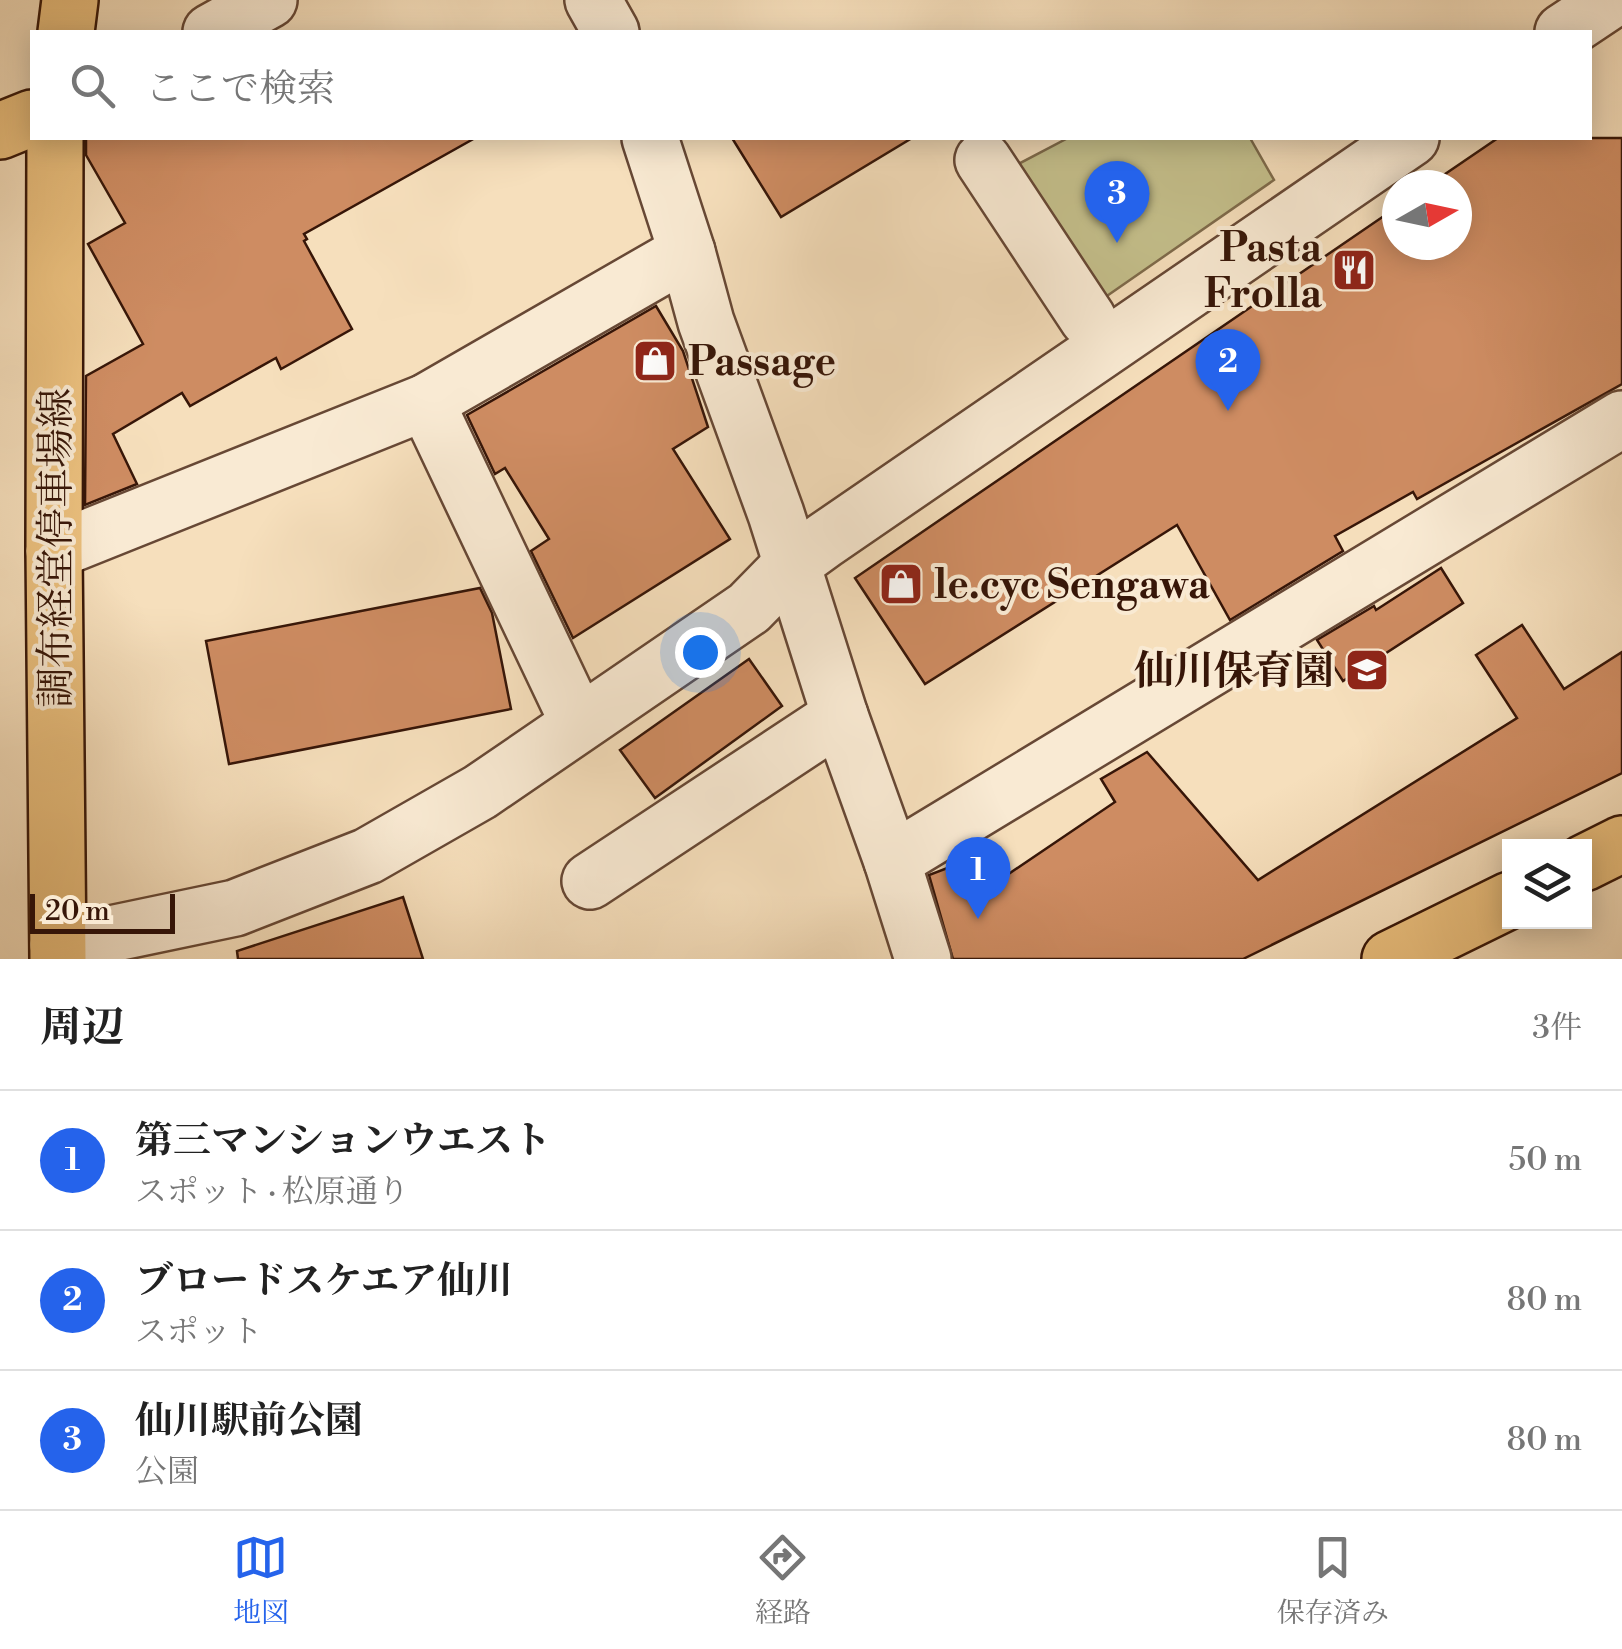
<!DOCTYPE html>
<html lang="ja">
<meta charset="utf-8">
<style>
:root{--surface:#fff;--page:#f2f2f2;--text:#222;--muted:#767676;--line:#e0e0e0;--accent:#2563eb}
body{margin:0;font-family:"Libre Bodoni","Noto Serif JP",serif;background:var(--page);color:var(--text)}
.controls{position:absolute;right:30px;bottom:30px;display:grid;overflow:hidden;border-radius:0px;box-shadow:0 5px 25px #0003}
.controls button{width:90px;height:90px;display:grid;place-items:center;padding:0;border:0;border-bottom:2px solid var(--line);background:var(--surface);color:var(--text);font:50px sans-serif}
.compass{position:absolute;left:1382px;top:170px;width:90px;height:90px;border-radius:50%;background:var(--surface);box-shadow:0 5px 25px #0003;rotate:81deg}
.scale{position:absolute;left:30px;bottom:25px;width:145px;box-sizing:border-box;padding-left:10px;border:5px solid #371608;border-top:0;font-size:28px;line-height:35px;white-space:nowrap;color:#371608;-webkit-text-stroke:8px #f9ead3;paint-order:stroke}
.you{position:absolute;left:700px;top:652px;width:35px;height:35px;margin:-25px;border:8px solid #fff;border-radius:50%;background:#1a73e8;box-shadow:0 0 0 15px #1a73e833}
.badge{display:grid;place-items:center;width:65px;height:65px;border-radius:50%;background:var(--accent);color:#fff;font-size:32px;font-weight:700}
.pin{position:absolute;translate:-50% -82px;filter:drop-shadow(0 2px 5px #0008)}
.pin::after{content:'';position:absolute;top:52px;width:35px;height:30px;background:inherit;clip-path:polygon(0 0,100% 0,50% 100%)}
.list{margin:0;padding:0;list-style:none}
h2{display:flex;justify-content:space-between;align-items:center;height:130px;margin:0;padding:0 40px;font-size:42px}
h2 small{font-size:32px;font-weight:400;color:var(--muted)}
.list li{display:grid;grid-template-columns:65px 1fr auto;gap:30px;align-items:center;box-sizing:border-box;height:140px;padding:0 40px;border-top:2px solid var(--line)}
.list b{display:block;font-size:38px;white-space:nowrap}
.list p{margin:0;font-size:32px;white-space:nowrap;color:var(--muted)}
.list em{font-size:32px;font-style:normal;color:var(--muted)}
.icon{flex:none;width:55px;height:55px;fill:none;stroke:currentColor;stroke-width:2;stroke-linecap:round;stroke-linejoin:round}
.map{position:relative;flex:none;width:1622px;height:959px;overflow:hidden}
.search{position:absolute;background:var(--surface);box-shadow:0 5px 25px #0003;left:30px;right:30px;top:30px;height:110px;display:flex;align-items:center;gap:25px;box-sizing:border-box;padding:0 35px;border-radius:0px;color:var(--muted);font-size:38px}
.sheet{height:550px;background:var(--surface)}
nav{display:flex;justify-content:space-around;align-items:center;box-sizing:border-box;height:140px;border-top:2px solid var(--line);background:var(--surface);font-size:28px;color:var(--muted)}
nav a{display:grid;justify-items:center;gap:5px}
nav .on{color:var(--accent)}
.map>svg:first-child{display:block}
.green{fill:#c4bf8b;stroke:#7e6a4a;stroke-width:2.5}
.building{fill:#ce8c62;stroke:#371608;stroke-width:2.5}
.lines{fill:none;stroke-linecap:round;stroke-linejoin:round}
.minor-casing{stroke:#674835;stroke-width:60}
.major-casing{stroke:#371608;stroke-width:60}
.minor{stroke:#f9ead3;stroke-width:55}
.major{stroke:#ebc07e;stroke-width:55}
.labels{text-anchor:middle;stroke-width:8;stroke-linejoin:round;paint-order:stroke}
.poi-label{font-size:40px;font-weight:bold;fill:#371608;stroke:#f9ead3;text-anchor:end}
.street-label{font-size:40px;fill:#371608;stroke:#f9ead3}
</style>
<div class="map">
<svg width="1622" height="959" viewBox="0 0 1622 959">
<rect width="100%" height="100%" fill="#f6dfbc"/>
<filter id="stains"><feTurbulence type="fractalNoise" baseFrequency=".002" numOctaves="4"/><feColorMatrix values="0 0 0 0 .2 0 0 0 0 .09 0 0 0 0 .02 0 0 0 .5 -.17"/></filter>
<radialGradient id="worn" r=".72"><stop offset=".6" stop-color="#630" stop-opacity="0"/><stop offset="1" stop-color="#630" stop-opacity=".3"/></radialGradient>
<path class="green" d="M 1068,138 L 1250,138 L 1274,180 L 1091,307 L 1005,171 Z"/>
<g class="building">
<path d="M 86,138 L 475,138 L 304,234 L 307,239 L 304,241 L 352,329 L 281,369 L 276,358 L 190,406 L 182,393 L 113,434 L 137,484 L 85,505 L 86,376 L 143,344 L 88,244 L 125,223 L 86,155 Z"/>
<path d="M 732,138 L 912,138 L 781,217 Z"/>
<path d="M 1498,138 L 1622,138 L 1622,384 L 1417,499 L 1413,492 L 1335,536 L 1343,551 L 1230,620 L 1177,525 L 925,684 L 855,578 L 1397,207 L 1397,245 L 1457,245 L 1457,185 L 1429,185 Z"/>
<path d="M 656,306 L 683,351 L 708,427 L 673,449 L 730,539 L 573,638 L 531,551 L 549,539 L 505,468 L 495,474 L 467,415 Z"/>
<path d="M 1441,568 L 1463,603 L 1343,681 L 1317,640 L 1374,606 L 1376,610 Z"/>
<path d="M 480,588 L 492,613 L 511,709 L 229,764 L 206,641 Z"/>
<path d="M 1522,625 L 1564,689 L 1622,652 L 1622,773 L 1243,959 L 953,959 L 929,875 L 997,849 L 1007,875 L 1115,802 L 1101,779 L 1147,752 L 1258,880 L 1517,718 L 1476,655 Z"/>
<path d="M 749,659 L 782,706 L 655,798 L 620,750 Z"/>
<path d="M 403,897 L 423,959 L 238,959 L 237,951 Z"/>
</g>
<g class="lines">
<defs>
<g id="minor">
<path d="M 593,0 L 611,32"/>
<path d="M 211,32 L 269,0"/>
<path d="M 1563,32 L 1611,0"/>
<path d="M 650,138 L 687,252 L 706,322 L 776,514 L 840,716 L 892,861 L 923,959"/>
<path d="M 983,160 L 1088,319"/>
<path d="M 426,402 L 578,722"/>
<path d="M 54,551 L 426,402 L 687,252"/>
<path d="M 892,861 L 1622,419"/>
<path d="M 590,881 L 840,716"/>
<path d="M 58,945 L 235,908 L 368,856 L 480,792 L 749,608 L 792,564 L 825,540 L 1411,138"/>
</g>
<g id="major">
<path d="M 66,32 L 70,0"/>
<path d="M 0,131 L 32,118"/>
<path d="M 55,138 L 54,551 L 58,959"/>
<path d="M 1584,863 L 1622,844"/>
<path d="M 1390,959 L 1510,900"/>
</g>
</defs>
<use href="#minor" class="minor-casing"/>
<use href="#major" class="major-casing"/>
<use href="#minor" class="minor"/>
<use href="#major" class="major"/>
</g>
<defs>
<symbol id="restaurant-square" viewBox="-11 -11 22 22"><rect x="-9" y="-9" width="18" height="18" rx="4" fill="#8f2418" stroke="#f9ead3"/><path d="M-5-6h1v4h1v-4h1v4h1v-4h1v5L-1.5 .5V6h-2V.5L-5-1ZM5-6V6H3V1.5H1.5Q1.5-4 5-6Z" fill="#fff"/></symbol>
<symbol id="shop-square" viewBox="-11 -11 22 22"><rect x="-9" y="-9" width="18" height="18" rx="4" fill="#8f2418" stroke="#f9ead3"/><path d="M-5-2.5h2.3a2.7 3.5 0 0 1 5.4 0H5L5.5 6h-11ZM-1.5-2.5h3a1.5 2.3 0 0 0-3 0Z" fill="#fff"/></symbol>
<symbol id="school-square" viewBox="-11 -11 22 22"><rect x="-9" y="-9" width="18" height="18" rx="4" fill="#8f2418" stroke="#f9ead3"/><path d="M0-5L7-2L0 1L-7-2ZM-4 1L0 2.5L4 1V4Q0 6-4 4Z" fill="#fff"/></symbol>
</defs>
<g fill-rule="evenodd">
<use href="#restaurant-square" x="1329" y="245" width="50" height="50"/>
<use href="#shop-square" x="630" y="336" width="50" height="50"/>
<use href="#shop-square" x="876" y="559" width="50" height="50"/>
<use href="#school-square" x="1342" y="645" width="50" height="50"/>
</g>
<g class="labels">
<g class="poi-label">
<text x="1322" y="261">Pasta<tspan x="1322" dy="46">Frolla</tspan></text>
<text x="688" y="375" text-anchor="start">Passage</text>
<text x="934" y="598" text-anchor="start">le.cyc Sengawa</text>
<text x="1334" y="684">仙川保育園</text>
</g>
<g class="street-label">
<text transform="translate(55 548) rotate(-90)" y="14">調布経堂停車場線</text>
</g>
</g>
<rect width="100%" height="100%" filter="url(#stains)"/>
<rect width="100%" height="100%" fill="url(#worn)"/>
</svg>
<div class="controls">
<button><svg class="icon" aria-label="layers" viewBox="0 0 24 24"><path d="M12 4l9 5-9 5-9-5zM3 14l9 5 9-5"/></svg></button>
</div>
<svg class="compass" viewBox="-18 -18 36 36"><path d="M0-13l5 13h-10z" fill="#e53935"/><path d="M0 13l5-13h-10z" fill="#767676"/></svg>
<div class="scale">20 m</div>
<div class="you"></div>
<div class="pin badge" style="left:978px;top:919px">1</div>
<div class="pin badge" style="left:1228px;top:411px">2</div>
<div class="pin badge" style="left:1117px;top:243px">3</div>
<div class="search"><svg class="icon" aria-label="search" viewBox="0 0 24 24"><circle cx="10" cy="10" r="6"/><path d="M15 15l6 6"/></svg>ここで検索</div>
</div>
<section class="sheet">
<h2>周辺<small>3件</small></h2>
<ul class="list">
<li><span class="badge">1</span><div><b>第三マンションウエスト</b><p>スポット · 松原通り</p></div><em>50 m</em></li>
<li><span class="badge">2</span><div><b>ブロードスケエア仙川</b><p>スポット</p></div><em>80 m</em></li>
<li><span class="badge">3</span><div><b>仙川駅前公園</b><p>公園</p></div><em>80 m</em></li>
</ul>
</section>
<nav>
<a class="on"><svg class="icon" aria-label="map" viewBox="0 0 24 24"><path d="M3 6l6-2 6 2 6-2v14l-6 2-6-2-6 2zM9 4v14M15 6v14"/></svg>地図</a>
<a><svg class="icon" aria-label="directions" viewBox="0 0 24 24"><path d="M12 3l9 9-9 9-9-9zM9 14v-3h6M13 9l2 2-2 2"/></svg>経路</a>
<a><svg class="icon" aria-label="saved" viewBox="0 0 24 24"><path d="M7 4h10v16l-5-4-5 4z"/></svg>保存済み</a>
</nav>
